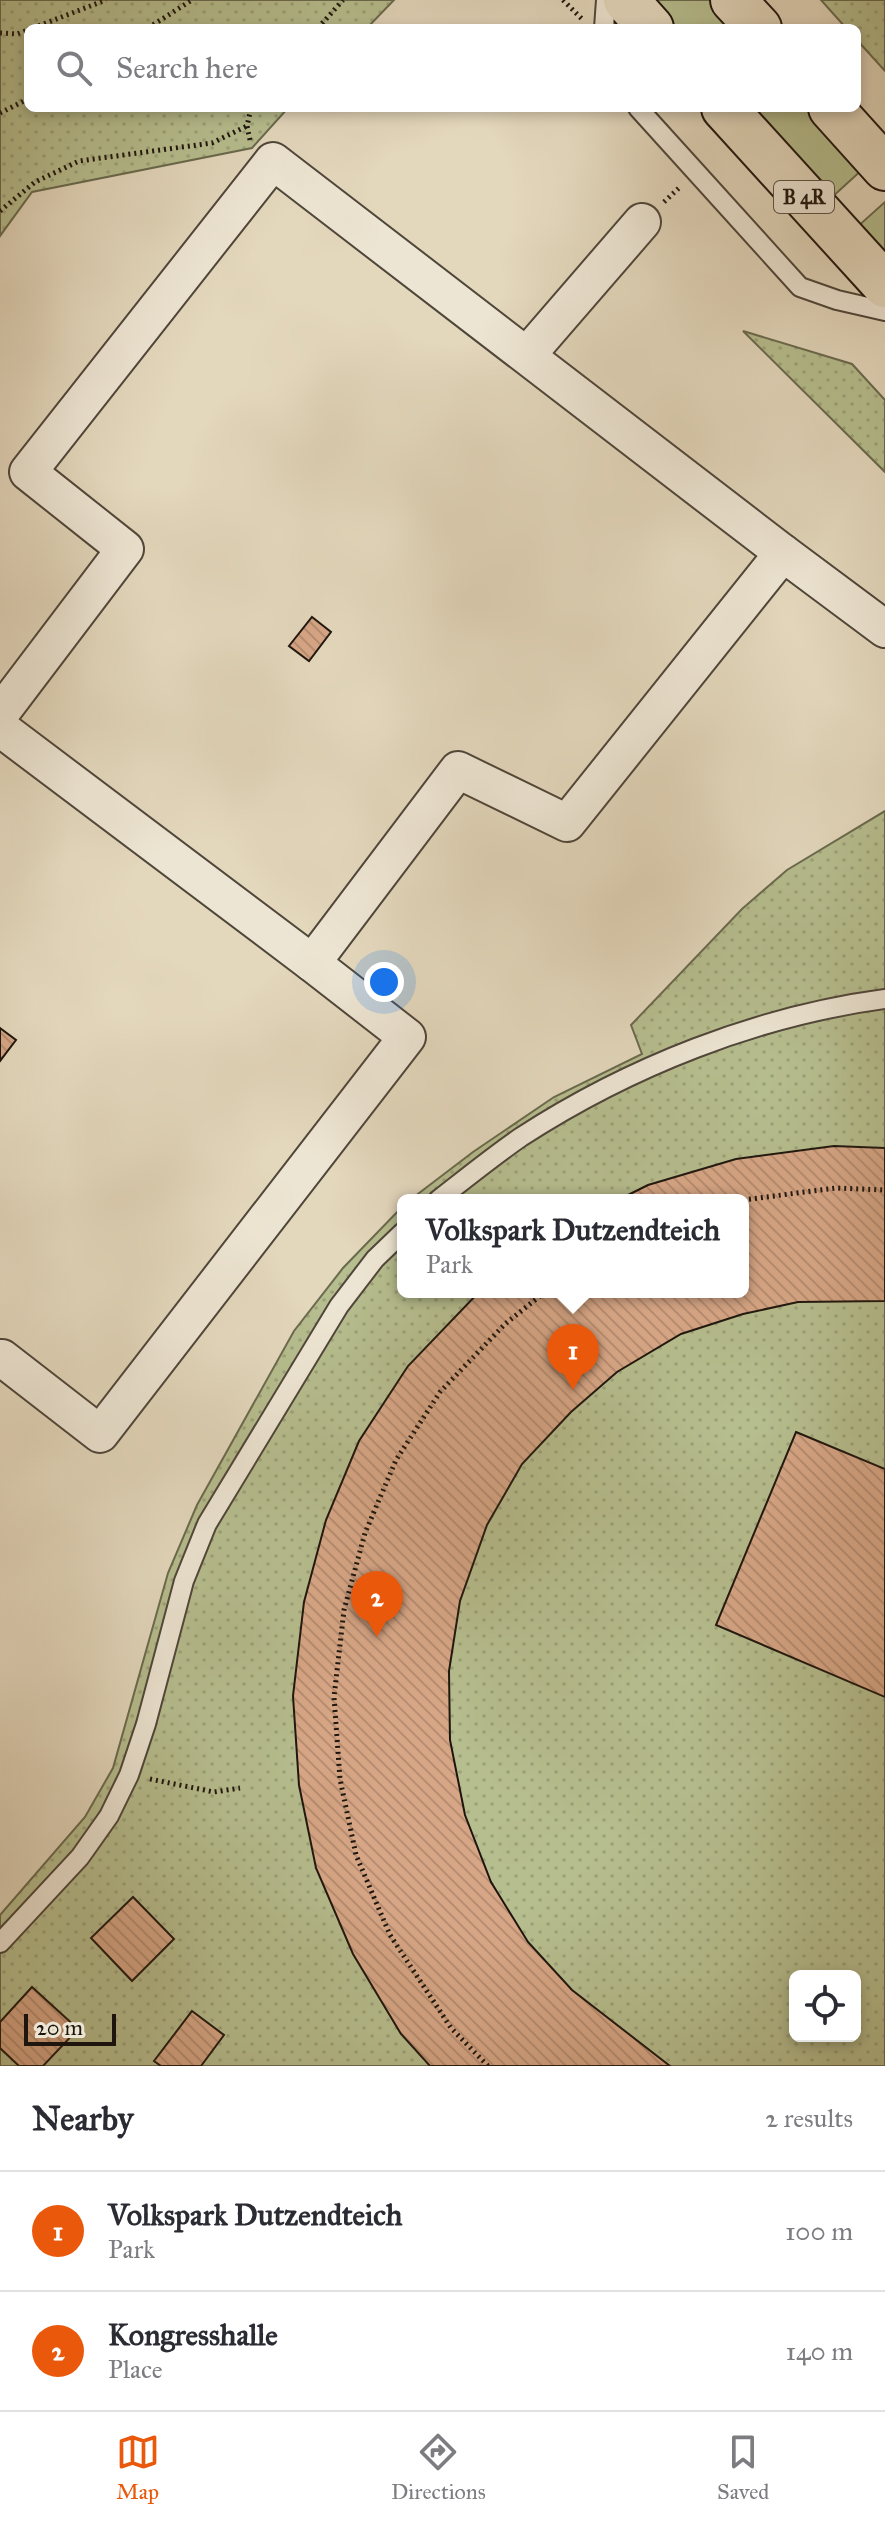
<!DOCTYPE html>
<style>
:root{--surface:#fff;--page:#f2f2f3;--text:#2b2b33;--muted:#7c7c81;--line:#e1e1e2;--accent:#ea580c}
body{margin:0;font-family:"IM FELL Great Primer",serif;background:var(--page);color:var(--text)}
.controls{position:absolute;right:24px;bottom:24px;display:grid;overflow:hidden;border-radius:12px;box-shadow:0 4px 12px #0003}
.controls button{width:72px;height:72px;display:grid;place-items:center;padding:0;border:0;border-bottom:2px solid var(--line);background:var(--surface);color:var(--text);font:40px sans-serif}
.scale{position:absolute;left:24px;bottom:20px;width:92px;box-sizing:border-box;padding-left:8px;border:4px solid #1e160e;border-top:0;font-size:22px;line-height:28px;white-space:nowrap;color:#1e160e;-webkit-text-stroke:6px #ede5d3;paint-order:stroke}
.you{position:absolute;left:384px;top:982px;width:28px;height:28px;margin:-20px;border:6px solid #fff;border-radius:50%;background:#1a73e8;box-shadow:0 0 0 12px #1a73e833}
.badge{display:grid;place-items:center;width:52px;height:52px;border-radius:50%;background:var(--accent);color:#fff;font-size:26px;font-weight:700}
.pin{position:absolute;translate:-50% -66px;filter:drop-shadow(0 2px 4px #0008)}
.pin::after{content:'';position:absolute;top:42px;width:28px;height:24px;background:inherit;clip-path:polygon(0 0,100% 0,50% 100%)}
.popup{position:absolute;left:397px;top:1194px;width:352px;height:104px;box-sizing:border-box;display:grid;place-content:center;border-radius:12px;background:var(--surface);filter:drop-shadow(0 2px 6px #0005);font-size:26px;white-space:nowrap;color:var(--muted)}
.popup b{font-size:30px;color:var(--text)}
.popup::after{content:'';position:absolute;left:50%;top:100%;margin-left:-16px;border:16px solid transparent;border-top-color:var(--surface)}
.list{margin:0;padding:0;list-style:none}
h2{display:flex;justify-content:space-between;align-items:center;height:104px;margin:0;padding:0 32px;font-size:34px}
h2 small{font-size:26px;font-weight:400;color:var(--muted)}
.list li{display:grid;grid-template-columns:52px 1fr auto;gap:24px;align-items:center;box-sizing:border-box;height:120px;padding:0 32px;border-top:2px solid var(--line)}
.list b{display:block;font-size:30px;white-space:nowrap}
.list p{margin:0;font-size:26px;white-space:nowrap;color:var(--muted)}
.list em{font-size:26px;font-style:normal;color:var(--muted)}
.icon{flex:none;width:44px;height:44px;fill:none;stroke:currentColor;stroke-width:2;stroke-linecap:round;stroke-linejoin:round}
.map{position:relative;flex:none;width:885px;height:2066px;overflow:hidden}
.search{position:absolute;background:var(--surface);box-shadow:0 4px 12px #0003;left:24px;right:24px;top:24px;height:88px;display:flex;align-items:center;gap:20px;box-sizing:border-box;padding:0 28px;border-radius:12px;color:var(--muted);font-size:30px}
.sheet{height:344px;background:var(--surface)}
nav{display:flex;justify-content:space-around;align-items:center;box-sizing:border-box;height:112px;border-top:2px solid var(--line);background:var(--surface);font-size:22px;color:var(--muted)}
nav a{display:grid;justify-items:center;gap:4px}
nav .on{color:var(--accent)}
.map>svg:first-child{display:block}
.green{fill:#b6bd8e;stroke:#6a6a4e;stroke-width:2}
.park{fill:url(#park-dots);stroke:#6a6a4e;stroke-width:2;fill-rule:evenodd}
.building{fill:url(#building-back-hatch);stroke:#1e160e;stroke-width:2}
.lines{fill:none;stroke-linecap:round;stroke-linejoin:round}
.lane-casing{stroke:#4f463a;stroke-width:22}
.street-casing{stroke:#4f463a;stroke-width:40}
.primary-casing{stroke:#1e160e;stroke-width:48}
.path{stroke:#1e160e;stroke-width:5;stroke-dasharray:2 4;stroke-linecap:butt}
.lane{stroke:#ede5d3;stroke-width:18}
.street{stroke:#ede5d3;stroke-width:36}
.primary{stroke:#e3d7bc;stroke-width:44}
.labels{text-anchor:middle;stroke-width:6;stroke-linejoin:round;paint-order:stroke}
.shield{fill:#ede5d3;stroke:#5c5449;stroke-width:2}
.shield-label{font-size:20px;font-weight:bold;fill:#1e160e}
</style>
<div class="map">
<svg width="885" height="2066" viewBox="0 0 885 2066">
<defs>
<pattern id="park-dots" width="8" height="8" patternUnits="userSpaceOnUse" patternTransform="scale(2)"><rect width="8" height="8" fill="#b6bd8e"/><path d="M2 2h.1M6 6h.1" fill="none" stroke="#9ca279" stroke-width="1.8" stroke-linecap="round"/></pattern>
<pattern id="building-back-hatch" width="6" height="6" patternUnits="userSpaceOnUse" patternTransform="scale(2)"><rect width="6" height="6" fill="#d7a686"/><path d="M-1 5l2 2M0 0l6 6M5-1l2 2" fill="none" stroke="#b88e72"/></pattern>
</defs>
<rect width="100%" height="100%" fill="#e3d7bc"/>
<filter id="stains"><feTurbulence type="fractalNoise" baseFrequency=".0025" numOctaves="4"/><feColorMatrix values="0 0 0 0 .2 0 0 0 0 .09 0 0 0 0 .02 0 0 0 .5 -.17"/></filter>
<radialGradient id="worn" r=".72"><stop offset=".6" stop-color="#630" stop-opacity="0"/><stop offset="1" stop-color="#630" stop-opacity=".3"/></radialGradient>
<g class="green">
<path d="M 651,0 L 712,0 L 737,28 L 676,28 Z"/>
<path d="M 749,108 L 810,108 L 864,168 L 831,198 Z"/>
<path d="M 885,202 L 885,261 L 856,228 Z"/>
</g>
<g class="park">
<path d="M 0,0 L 394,0 L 367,28 L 28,28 L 28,108 L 288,108 L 252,148 L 32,192 L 0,236 Z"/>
<path d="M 821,0 L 885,0 L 885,71 L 857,40 L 857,28 L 846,28 Z"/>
<path d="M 743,331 L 852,364 L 885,400 L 885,472 Z"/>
<path d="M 885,811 L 885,2066 L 0,2066 L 0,1915 L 85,1817 L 113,1768 L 168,1573 L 197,1505 L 294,1331 L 343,1268 L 403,1206 L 403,1292 L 743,1292 L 743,1200 L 410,1200 L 473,1152 L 554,1097 L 642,1054 L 631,1025 L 742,909 L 787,870 ZM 795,1976 L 855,1976 L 855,2036 L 795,2036 Z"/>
</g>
<g class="building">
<path d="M 312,617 L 331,632 L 309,661 L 289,646 Z"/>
<path d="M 0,1028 L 16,1040 L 0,1061 Z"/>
<path d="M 834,1146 L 885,1148 L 885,1301 L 798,1302 L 743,1314 L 681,1334 L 617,1372 L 571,1412 L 522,1464 L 487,1525 L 460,1601 L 449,1671 L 450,1740 L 465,1815 L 491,1882 L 528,1942 L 572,1990 L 670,2066 L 430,2066 L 401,2034 L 353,1954 L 316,1868 L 299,1785 L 293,1696 L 304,1602 L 326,1520 L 359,1441 L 408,1366 L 479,1292 L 743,1292 L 743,1200 L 618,1200 L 648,1185 L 736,1159 Z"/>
<path d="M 796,1432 L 885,1469 L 885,1697 L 716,1625 Z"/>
<path d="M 133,1897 L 174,1939 L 132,1981 L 91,1938 Z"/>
<path d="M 32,1987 L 78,2029 L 43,2066 L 19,2066 L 0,2048 L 0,2022 Z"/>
<path d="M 192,2011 L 224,2035 L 201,2066 L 161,2066 L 154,2061 Z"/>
</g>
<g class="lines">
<defs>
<g id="lane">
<path d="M 604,28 L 606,0"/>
<path d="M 638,108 L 800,287 L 837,300 L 885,311"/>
<path d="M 438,1200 C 465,1179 492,1157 521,1137 C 629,1067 757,1016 885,999"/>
<path d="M 0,1943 L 80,1857 L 109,1816 L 129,1775 L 146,1724 L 184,1581 L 207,1524 L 339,1306 L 375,1259 L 403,1232"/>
</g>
<g id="street">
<path d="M 527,355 L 642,222"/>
<path d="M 783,553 L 885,629"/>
<path d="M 0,714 L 125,549 L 28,472 L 273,161 L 783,553 L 567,823 L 458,770 L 312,963 L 407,1037 L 100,1434 L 2,1358 L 0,1360"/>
<path d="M 0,728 L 312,963"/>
</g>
<g id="primary">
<path d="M 626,0 L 651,28"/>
<path d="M 733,0 L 759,28"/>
<path d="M 724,108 L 885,285"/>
<path d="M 831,108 L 885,168"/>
</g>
</defs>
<use href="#lane" class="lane-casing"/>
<use href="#street" class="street-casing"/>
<use href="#primary" class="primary-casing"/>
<g class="path">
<path d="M 563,0 L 582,19"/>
<path d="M 33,28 L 106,0"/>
<path d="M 148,28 L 192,0"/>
<path d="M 318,28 L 343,0"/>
<path d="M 0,33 L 17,34 L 28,30"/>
<path d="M 0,113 L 28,99"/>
<path d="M 250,140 L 247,126 L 251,108"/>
<path d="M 664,202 L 680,187"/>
<path d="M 0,211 L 35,182 L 79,161 L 212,143 L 247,126"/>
<path d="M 743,1200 L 836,1188 L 885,1190"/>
<path d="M 150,1779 L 214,1792 L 240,1788"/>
<path d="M 488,2066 L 451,2028 L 390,1935 L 356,1855 L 340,1779 L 334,1697 L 344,1610 L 365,1533 L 396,1460 L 440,1392 L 505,1324 L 545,1292"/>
</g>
<use href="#lane" class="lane"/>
<use href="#street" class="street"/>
<use href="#primary" class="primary"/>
</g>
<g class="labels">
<rect class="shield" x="774" y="181" width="60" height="32" rx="6"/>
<g class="shield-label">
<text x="804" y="204">B 4R</text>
</g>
</g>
<rect width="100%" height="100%" filter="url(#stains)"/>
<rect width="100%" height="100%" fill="url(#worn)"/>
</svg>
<div class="controls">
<button><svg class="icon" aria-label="locate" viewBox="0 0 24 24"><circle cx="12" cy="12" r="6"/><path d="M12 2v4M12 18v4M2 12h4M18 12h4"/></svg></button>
</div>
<div class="scale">20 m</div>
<div class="you"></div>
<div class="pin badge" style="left:573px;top:1390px">1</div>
<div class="popup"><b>Volkspark Dutzendteich</b>Park</div>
<div class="pin badge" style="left:377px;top:1637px">2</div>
<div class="search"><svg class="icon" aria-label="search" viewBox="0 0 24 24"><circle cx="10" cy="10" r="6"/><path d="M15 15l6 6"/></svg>Search here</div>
</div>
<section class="sheet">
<h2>Nearby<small>2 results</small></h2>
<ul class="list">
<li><span class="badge">1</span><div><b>Volkspark Dutzendteich</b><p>Park</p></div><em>100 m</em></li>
<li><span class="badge">2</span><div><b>Kongresshalle</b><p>Place</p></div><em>140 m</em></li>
</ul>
</section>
<nav>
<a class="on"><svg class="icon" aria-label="map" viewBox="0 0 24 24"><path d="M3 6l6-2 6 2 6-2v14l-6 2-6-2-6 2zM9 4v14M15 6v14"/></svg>Map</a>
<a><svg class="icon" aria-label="directions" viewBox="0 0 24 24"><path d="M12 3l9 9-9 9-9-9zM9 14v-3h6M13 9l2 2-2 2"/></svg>Directions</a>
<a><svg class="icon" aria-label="saved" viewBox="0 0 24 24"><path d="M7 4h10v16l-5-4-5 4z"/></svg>Saved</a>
</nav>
